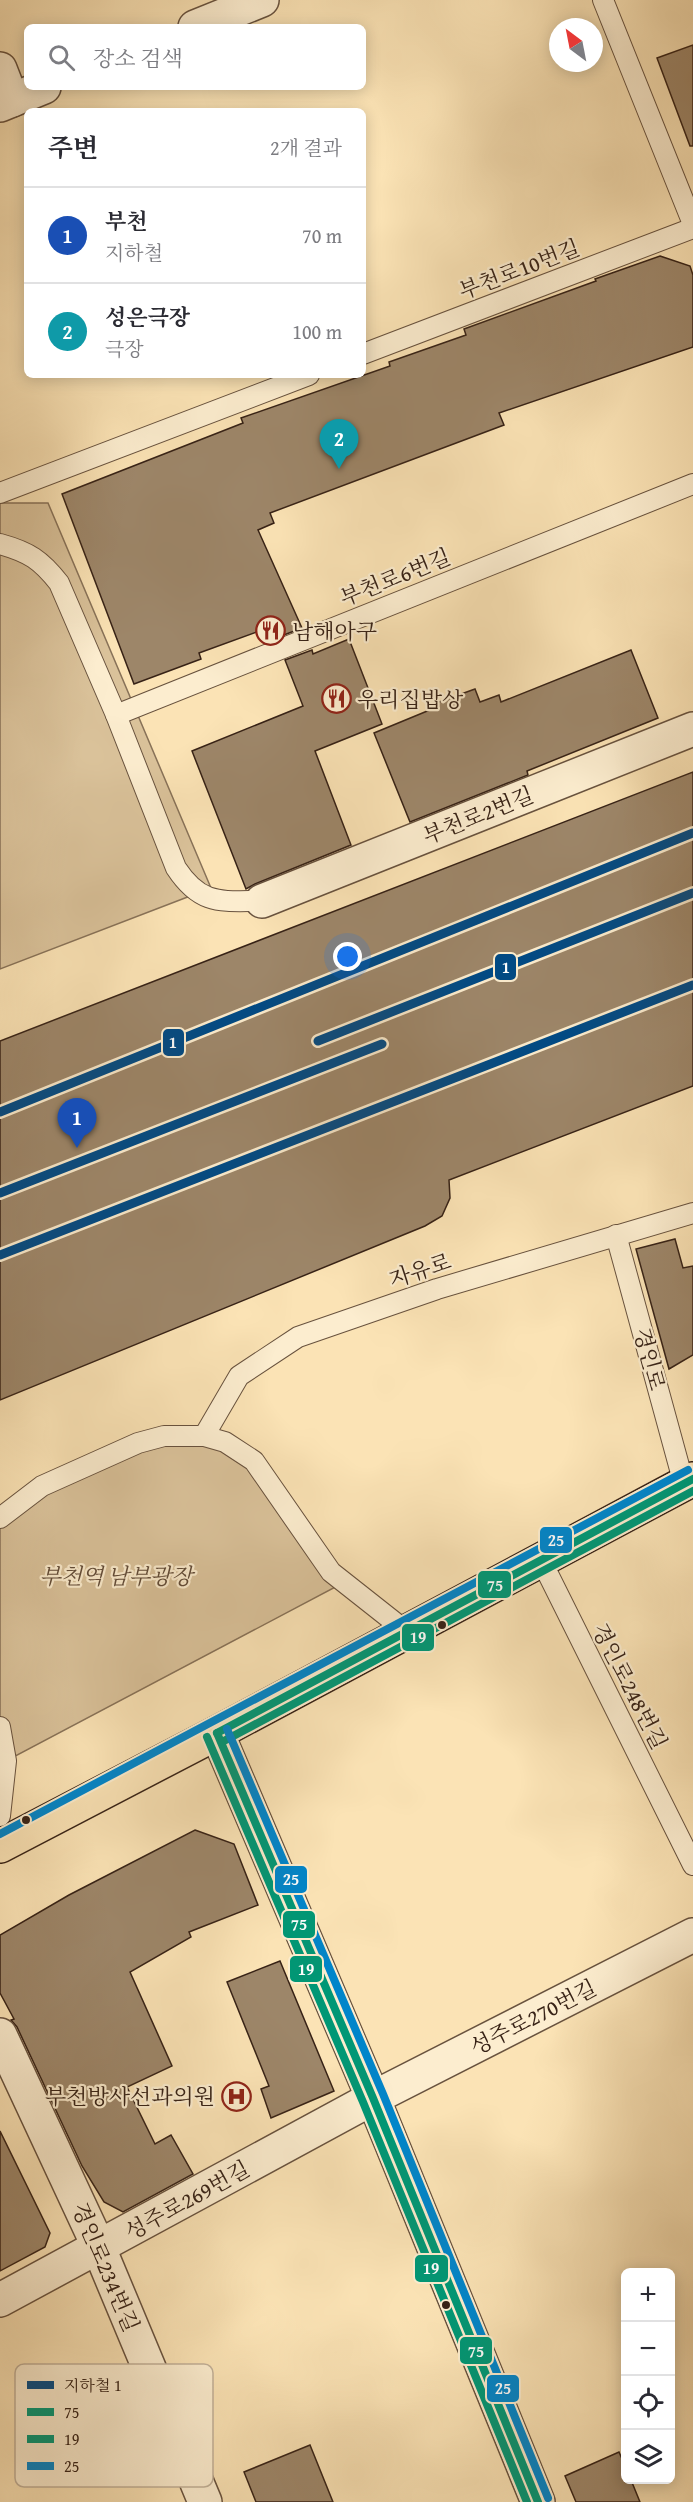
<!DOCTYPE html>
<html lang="ko">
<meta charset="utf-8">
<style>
:root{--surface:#fff;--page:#f2f2f3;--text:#2b2b33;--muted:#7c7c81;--line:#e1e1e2;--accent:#0f766e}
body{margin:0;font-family:"Gentium Book Plus","Noto Serif KR",serif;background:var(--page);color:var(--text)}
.controls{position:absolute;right:18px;bottom:18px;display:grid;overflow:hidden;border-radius:9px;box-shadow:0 3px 15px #0003}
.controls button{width:54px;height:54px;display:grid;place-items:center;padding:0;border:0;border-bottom:2px solid var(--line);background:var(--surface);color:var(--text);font:30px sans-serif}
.compass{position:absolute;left:549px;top:18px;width:54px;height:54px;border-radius:50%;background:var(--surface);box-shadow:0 3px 15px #0003;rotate:328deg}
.you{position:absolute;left:348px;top:957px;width:21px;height:21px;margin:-15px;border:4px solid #fff;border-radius:50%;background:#1a73e8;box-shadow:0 0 0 9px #1a73e833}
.badge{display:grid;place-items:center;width:39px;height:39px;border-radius:50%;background:var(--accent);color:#fff;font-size:20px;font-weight:700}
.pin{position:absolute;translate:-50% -50px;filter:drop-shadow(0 2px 3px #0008)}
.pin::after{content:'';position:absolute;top:32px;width:21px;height:18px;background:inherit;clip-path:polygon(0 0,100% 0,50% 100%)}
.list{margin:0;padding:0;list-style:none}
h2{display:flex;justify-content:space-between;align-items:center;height:78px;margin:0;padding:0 24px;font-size:26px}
h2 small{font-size:20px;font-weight:400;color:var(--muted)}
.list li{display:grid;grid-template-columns:39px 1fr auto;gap:18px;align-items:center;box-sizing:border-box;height:96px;padding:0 24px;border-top:2px solid var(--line)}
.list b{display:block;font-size:22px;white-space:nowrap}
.list p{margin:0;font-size:20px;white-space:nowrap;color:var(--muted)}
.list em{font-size:20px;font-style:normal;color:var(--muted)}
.icon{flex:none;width:33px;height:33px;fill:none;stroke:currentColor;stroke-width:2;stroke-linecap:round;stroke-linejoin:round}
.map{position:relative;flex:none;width:693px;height:2502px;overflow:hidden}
.search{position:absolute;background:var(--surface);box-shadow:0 3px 15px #0003;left:24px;top:24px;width:342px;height:66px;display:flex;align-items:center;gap:15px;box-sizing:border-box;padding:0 21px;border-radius:9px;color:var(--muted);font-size:22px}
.panel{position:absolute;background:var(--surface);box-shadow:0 3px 15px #0003;left:24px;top:108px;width:342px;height:270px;border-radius:9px}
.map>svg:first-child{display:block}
.green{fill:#dac29a;stroke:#887258;stroke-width:1.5}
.building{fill:#9d8669;stroke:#372216;stroke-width:1.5}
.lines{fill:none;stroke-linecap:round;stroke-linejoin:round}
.service-casing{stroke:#68523e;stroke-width:22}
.minor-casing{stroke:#68523e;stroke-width:36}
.tertiary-casing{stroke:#68523e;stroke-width:36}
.primary-casing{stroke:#372216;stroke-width:36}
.service{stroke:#fcedcf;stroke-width:20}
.minor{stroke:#fcedcf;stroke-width:33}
.tertiary{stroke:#fcedcf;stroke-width:33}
.primary{stroke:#fbe3b5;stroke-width:33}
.bus-1-casing{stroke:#fcedcf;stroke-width:12}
.bus-2-casing{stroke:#fcedcf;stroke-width:12}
.bus-3-casing{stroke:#fcedcf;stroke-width:12}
.bus-1{stroke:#009775;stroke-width:8}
.bus-2{stroke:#009775;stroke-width:8}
.bus-3{stroke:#0085ca;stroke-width:8}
.metro-1-casing{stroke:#fcedcf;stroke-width:14}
.metro-1{stroke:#004a85;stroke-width:9}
.bus-dot{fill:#372216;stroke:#fcedcf;stroke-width:2}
.labels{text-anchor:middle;stroke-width:4.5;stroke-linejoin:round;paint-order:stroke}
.street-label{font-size:22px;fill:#372216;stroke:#fcedcf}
.poi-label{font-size:22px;fill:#372216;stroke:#fcedcf;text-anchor:start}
.park-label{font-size:22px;font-style:italic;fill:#604a37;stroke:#fcedcf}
.key{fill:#fcedcf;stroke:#c1b098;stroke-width:1.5}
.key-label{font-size:16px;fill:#372216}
.line-badge{stroke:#fcedcf;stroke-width:2}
.badge-label{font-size:16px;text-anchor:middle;font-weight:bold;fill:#fff}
</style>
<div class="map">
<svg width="693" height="2502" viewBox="0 0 693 2502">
<rect width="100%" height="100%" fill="#fbe3b5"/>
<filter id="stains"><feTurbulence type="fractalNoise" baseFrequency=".00333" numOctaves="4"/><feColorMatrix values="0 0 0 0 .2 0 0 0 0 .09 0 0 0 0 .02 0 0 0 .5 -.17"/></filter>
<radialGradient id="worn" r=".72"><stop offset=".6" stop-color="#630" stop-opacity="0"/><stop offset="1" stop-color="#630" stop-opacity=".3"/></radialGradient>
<g class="green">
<path d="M 0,503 L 48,503 L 211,888 L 0,969 Z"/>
<path d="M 215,1439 L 264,1475 L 343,1583 L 6,1761 L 0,1743 L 0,1523 L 33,1493 L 143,1441 Z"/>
</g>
<g class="building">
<path d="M 693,45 L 693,146 L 690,146 L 657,58 Z"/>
<path d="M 660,256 L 690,266 L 693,275 L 693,347 L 499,413 L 504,425 L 270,513 L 274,523 L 258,530 L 302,628 L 276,638 L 275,635 L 266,639 L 262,630 L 199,653 L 201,659 L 134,684 L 62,494 L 243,423 L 241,418 L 390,366 L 389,362 L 466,335 L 464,329 L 596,281 L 595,279 Z"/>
<path d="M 349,639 L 382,724 L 315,751 L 351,845 L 255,884 L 246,889 L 192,751 L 303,706 L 285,660 L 312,650 L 313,654 Z"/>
<path d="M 631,650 L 658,718 L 527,771 L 528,775 L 410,822 L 374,733 L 437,707 L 436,703 L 475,689 L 480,702 L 499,695 L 501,702 Z"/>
<path d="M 693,772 L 693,1086 L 449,1180 L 450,1198 L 442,1216 L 425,1226 L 0,1400 L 0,1041 Z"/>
<path d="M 675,1239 L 683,1268 L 693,1266 L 693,1355 L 669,1369 L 636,1249 Z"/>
<path d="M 195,1830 L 234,1844 L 258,1905 L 189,1932 L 191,1937 L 130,1972 L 172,2066 L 127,2087 L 155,2144 L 171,2135 L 193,2174 L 123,2212 L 104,2202 L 82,2166 L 17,2027 L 11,2020 L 14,2019 L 0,1993 L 0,1935 L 69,1895 Z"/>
<path d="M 280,1961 L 334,2091 L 271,2118 L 261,2089 L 269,2086 L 227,1982 Z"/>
<path d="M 0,2131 L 50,2233 L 45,2247 L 0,2271 Z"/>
<path d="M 310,2445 L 333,2502 L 256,2502 L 244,2472 Z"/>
<path d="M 619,2452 L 626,2468 L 626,2480 L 631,2480 L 640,2502 L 576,2502 L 565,2476 Z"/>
</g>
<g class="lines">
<defs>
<g id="service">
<path d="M 603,0 L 693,224"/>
<path d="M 363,354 L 693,228"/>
<path d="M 0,493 L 309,375"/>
<path d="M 0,544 C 29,552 41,560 59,583 L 116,715 L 176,868 C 201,906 221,901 262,901"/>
<path d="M 116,715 L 693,484"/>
<path d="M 616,1235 L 684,1484"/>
<path d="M 204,1436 L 239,1376 L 298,1337 L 437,1289 L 693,1213"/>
<path d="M 0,1518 L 42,1486 L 138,1443 L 164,1436 L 204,1436 L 225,1442 L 254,1461 L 331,1572 L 407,1632"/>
<path d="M 541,1560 L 693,1865"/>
<path d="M 0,1727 L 6,1761 L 0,1816"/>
</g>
<g id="minor">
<path d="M 0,69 L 12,100"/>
<path d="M 262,901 L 693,729"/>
<path d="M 0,2035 L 96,2241 L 205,2502"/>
<path d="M 0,2300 L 373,2098 L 693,1935"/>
</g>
<g id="tertiary">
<path d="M 195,27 L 262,0"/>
<path d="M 0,105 L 44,87"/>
<path d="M 217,1733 L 373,2098 L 538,2502"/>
</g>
<path id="primary" d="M 0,1846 L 217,1733 L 693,1479"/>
</defs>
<use href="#service" class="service-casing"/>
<use href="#minor" class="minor-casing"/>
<use href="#tertiary" class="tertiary-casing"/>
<use href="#primary" class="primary-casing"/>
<use href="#service" class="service"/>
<use href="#minor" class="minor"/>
<use href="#tertiary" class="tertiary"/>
<use href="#primary" class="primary"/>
<defs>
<g id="bus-1">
<path d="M 217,1733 L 373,2098 L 538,2502"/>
<path d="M 217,1733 L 693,1479"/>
</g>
<g id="bus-2">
<path d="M 207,1737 L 363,2102 L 527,2502"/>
<path d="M 222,1742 L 693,1491"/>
</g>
<g id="bus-3">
<path d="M 227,1729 L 383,2094 L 548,2498"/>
<path d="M 0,1834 L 688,1470"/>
</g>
</defs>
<use href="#bus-1" class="bus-1-casing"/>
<use href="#bus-2" class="bus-2-casing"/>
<use href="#bus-3" class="bus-3-casing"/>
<use href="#bus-1" class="bus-1"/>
<use href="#bus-2" class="bus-2"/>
<use href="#bus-3" class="bus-3"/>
<defs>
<g id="metro-1">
<path d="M 318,1041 L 693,893"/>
<path d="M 0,1112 L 693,833"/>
<path d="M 0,1193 L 382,1044"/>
<path d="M 0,1255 L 693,985"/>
</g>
</defs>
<use href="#metro-1" class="metro-1-casing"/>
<use href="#metro-1" class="metro-1"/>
</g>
<defs>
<symbol id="restaurant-ring" viewBox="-11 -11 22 22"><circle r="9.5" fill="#fcedcf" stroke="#8f2418" stroke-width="1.5"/><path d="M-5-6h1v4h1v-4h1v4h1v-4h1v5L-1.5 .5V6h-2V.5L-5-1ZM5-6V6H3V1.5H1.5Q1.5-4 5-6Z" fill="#8f2418"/></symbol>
<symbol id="hospital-ring" viewBox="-11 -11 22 22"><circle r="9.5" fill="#fcedcf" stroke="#8f2418" stroke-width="1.5"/><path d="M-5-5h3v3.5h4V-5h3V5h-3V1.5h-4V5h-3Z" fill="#8f2418"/></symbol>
</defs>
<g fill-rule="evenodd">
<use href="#restaurant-ring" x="254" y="614" width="33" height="33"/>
<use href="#restaurant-ring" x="320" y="682" width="33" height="33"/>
<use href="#hospital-ring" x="220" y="2080" width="33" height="33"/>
</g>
<g class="bus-dot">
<circle cx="442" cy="1625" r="5"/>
<circle cx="26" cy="1820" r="5"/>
<circle cx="446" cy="2305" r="5"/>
</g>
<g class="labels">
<g class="street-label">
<text transform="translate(519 269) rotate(-21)" y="8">부천로10번길</text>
<text transform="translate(395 577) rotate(-22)" y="8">부천로6번길</text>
<text transform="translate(478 815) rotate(-22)" y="8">부천로2번길</text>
<text transform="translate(420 1270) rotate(-18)" y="8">자유로</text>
<text transform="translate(650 1359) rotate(75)" y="8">경인로</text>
<text transform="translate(630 1686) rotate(63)" y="8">경인로248번길</text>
<text transform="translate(533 2017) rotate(-27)" y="8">성주로270번길</text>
<text transform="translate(187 2200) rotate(-29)" y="8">성주로269번길</text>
<text transform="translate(106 2267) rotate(67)" y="8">경인로234번길</text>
</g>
<g class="poi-label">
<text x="292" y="639">남해아구</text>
<text x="357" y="707">우리집밥상</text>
<text x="215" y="2104" text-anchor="end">부천방사선과의원</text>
</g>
<g class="park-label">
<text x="116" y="1584">부천역 남부광장</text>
</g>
</g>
<rect x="15" y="2364" width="198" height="123" rx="9" class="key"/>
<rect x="27" y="2381" width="27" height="8" fill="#004a85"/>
<rect x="27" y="2408" width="27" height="8" fill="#009775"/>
<rect x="27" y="2435" width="27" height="8" fill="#009775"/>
<rect x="27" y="2462" width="27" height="8" fill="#0085ca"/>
<g class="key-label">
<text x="64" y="2391">지하철 1</text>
<text x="64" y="2418">75</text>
<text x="64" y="2445">19</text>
<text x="64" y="2472">25</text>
</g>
<g class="line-badge">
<rect x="494" y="953" width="23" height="28" rx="6" fill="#004a85"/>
<rect x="162" y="1028" width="23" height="29" rx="6" fill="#004a85"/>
<rect x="539" y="1526" width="34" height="28" rx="6" fill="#0085ca"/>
<rect x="477" y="1570" width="35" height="29" rx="6" fill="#009775"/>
<rect x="401" y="1623" width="34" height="29" rx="6" fill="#009775"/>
<rect x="274" y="1865" width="34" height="29" rx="6" fill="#0085ca"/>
<rect x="282" y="1910" width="34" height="29" rx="6" fill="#009775"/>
<rect x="289" y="1955" width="34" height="28" rx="6" fill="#009775"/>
<rect x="414" y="2254" width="35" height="29" rx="6" fill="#009775"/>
<rect x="459" y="2336" width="34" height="29" rx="6" fill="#009775"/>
<rect x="486" y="2374" width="34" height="29" rx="6" fill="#0085ca"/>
</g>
<g class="badge-label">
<text x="506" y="973">1</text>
<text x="173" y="1048">1</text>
<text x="556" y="1546">25</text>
<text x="495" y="1591">75</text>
<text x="418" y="1643">19</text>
<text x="291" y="1885">25</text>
<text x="299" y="1930">75</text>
<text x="306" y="1975">19</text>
<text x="431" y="2274">19</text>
<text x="476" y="2357">75</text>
<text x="503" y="2394">25</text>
</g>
<rect width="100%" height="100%" filter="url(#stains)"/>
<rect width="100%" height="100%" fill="url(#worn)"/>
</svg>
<div class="controls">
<button>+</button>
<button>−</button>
<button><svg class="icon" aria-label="locate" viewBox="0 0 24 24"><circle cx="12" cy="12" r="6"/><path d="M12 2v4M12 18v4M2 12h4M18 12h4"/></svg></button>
<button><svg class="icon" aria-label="layers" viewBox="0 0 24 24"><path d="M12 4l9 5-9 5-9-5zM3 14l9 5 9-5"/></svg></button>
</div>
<svg class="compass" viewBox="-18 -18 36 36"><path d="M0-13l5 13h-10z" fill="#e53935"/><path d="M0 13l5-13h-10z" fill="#7c7c81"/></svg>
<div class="you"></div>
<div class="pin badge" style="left:77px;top:1148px;background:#1a4fb4">1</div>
<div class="pin badge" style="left:339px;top:469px;background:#0f9aa8">2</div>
<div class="search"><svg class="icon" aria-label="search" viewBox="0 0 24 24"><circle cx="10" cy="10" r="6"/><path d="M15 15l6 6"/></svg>장소 검색</div>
<section class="panel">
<h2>주변<small>2개 결과</small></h2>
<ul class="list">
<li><span class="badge" style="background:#1a4fb4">1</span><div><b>부천</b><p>지하철</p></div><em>70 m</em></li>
<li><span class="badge" style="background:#0f9aa8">2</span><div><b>성은극장</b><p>극장</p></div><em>100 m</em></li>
</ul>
</section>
</div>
